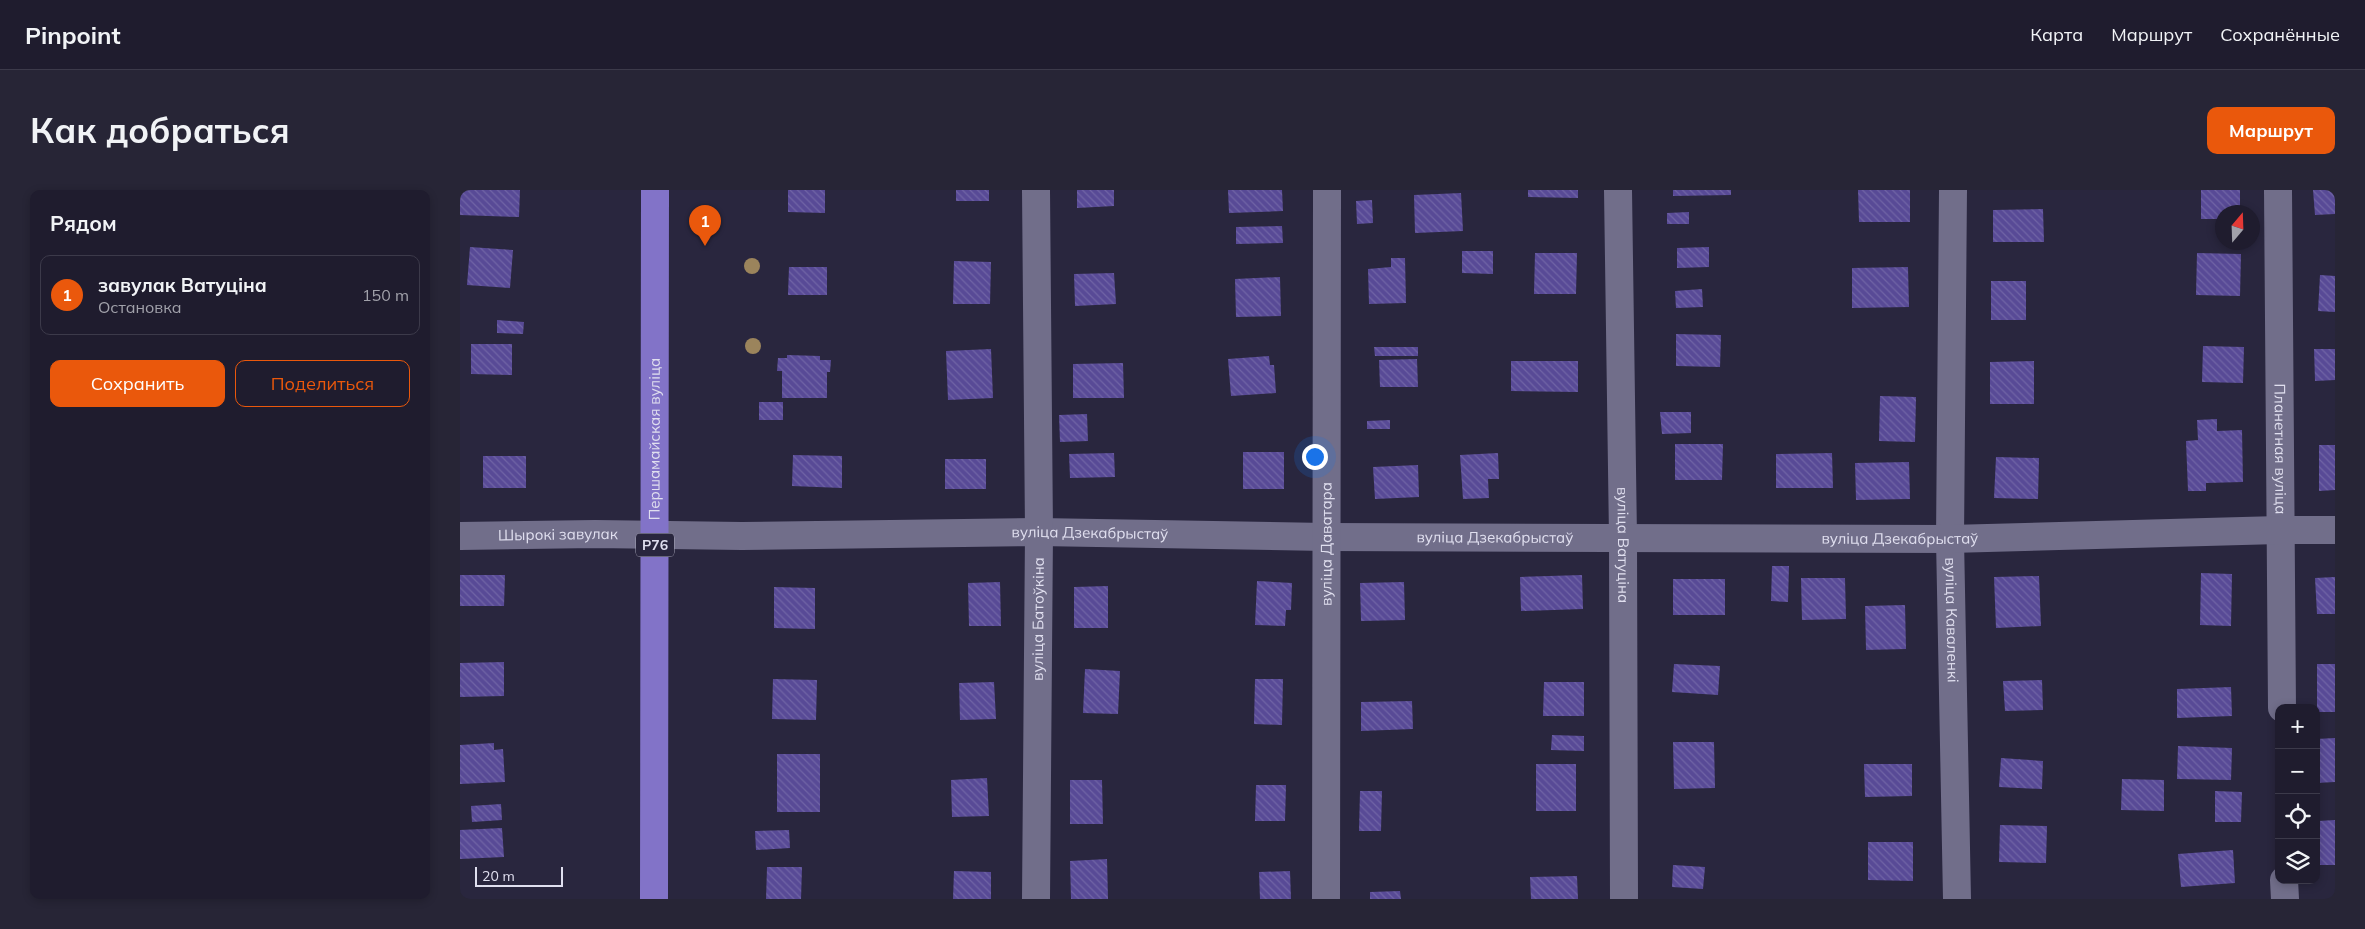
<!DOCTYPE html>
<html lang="ru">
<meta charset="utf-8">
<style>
:root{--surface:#1f1c2e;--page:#272536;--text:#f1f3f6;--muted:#a1a1aa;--line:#3c3a4a;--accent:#ea580c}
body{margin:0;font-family:Mulish,sans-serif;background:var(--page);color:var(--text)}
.controls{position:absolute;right:15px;bottom:15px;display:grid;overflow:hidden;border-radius:10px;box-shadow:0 2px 8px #0003}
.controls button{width:45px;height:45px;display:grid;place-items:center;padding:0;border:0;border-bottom:1px solid var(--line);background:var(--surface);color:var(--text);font:25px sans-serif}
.compass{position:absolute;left:1755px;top:15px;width:45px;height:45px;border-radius:50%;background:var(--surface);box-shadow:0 2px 8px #0003;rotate:19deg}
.scale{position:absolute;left:15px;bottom:12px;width:88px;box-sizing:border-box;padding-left:5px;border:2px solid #e0dfef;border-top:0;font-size:14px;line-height:18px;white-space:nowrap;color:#e0dfef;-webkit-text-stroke:4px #29263e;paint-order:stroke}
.you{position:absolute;left:854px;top:266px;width:18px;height:18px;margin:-12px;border:4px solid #fff;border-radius:50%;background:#1a73e8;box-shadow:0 0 0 8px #1a73e833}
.badge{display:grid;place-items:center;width:32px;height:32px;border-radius:50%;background:var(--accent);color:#fff;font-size:16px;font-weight:700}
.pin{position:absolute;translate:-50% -41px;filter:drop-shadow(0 1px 2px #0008)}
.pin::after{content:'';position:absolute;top:26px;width:18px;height:15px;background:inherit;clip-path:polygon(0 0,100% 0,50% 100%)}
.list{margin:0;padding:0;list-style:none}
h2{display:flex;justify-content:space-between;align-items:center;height:65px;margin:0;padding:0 20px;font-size:21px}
h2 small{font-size:16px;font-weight:400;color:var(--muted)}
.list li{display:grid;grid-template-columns:32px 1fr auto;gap:15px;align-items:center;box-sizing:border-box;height:80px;margin:0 10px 10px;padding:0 10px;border:1px solid var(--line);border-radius:10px}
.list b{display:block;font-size:19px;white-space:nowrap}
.list p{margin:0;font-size:16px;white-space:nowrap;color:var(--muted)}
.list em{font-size:16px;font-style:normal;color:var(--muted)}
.actions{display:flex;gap:10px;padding:15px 20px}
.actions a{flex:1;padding:11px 0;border:1px solid var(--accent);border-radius:10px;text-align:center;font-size:18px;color:var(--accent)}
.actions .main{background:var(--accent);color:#fff}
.icon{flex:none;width:28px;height:28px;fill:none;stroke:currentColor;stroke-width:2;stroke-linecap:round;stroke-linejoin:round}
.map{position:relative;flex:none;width:1875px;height:709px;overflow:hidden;border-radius:10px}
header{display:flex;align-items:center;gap:30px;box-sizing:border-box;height:70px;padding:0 25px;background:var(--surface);border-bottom:1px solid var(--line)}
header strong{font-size:24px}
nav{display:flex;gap:28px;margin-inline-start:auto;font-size:18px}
.intro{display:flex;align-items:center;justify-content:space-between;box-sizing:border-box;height:120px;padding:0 30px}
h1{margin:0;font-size:35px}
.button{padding:12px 22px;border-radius:10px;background:var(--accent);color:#fff;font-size:18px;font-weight:700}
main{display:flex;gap:30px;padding:0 30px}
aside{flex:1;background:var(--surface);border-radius:10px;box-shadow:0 2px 8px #0003}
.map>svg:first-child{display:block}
.building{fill:url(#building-back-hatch)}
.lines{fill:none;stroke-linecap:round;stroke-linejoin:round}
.minor{stroke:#716e8a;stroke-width:28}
.primary{stroke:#8273c8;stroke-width:28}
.tree{fill:#9b845c}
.labels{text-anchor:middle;stroke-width:5;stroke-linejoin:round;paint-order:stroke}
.shield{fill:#29263e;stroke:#a9a8ba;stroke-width:1}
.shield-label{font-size:14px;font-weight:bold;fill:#e0dfef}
.street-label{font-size:15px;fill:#e0dfef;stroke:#29263e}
</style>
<header>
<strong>Pinpoint</strong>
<nav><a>Карта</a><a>Маршрут</a><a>Сохранённые</a></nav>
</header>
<div class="intro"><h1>Как добраться</h1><a class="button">Маршрут</a></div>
<main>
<aside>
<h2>Рядом<small></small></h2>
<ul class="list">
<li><span class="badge">1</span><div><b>завулак Ватуціна</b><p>Остановка</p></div><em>150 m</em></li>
</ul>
<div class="actions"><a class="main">Сохранить</a><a>Поделиться</a></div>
</aside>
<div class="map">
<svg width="1875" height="709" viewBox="0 0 1875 709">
<defs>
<pattern id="building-back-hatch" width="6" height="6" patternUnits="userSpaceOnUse" patternTransform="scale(1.25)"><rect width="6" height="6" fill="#584a96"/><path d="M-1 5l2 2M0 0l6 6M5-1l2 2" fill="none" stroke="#7064a5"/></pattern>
</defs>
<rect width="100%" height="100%" fill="#29263e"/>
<g class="building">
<path d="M 0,0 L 60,0 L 59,27 L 0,25 Z"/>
<path d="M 328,0 L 365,0 L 365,23 L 328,22 Z"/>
<rect x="496" y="0" width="33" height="11"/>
<path d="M 617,0 L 654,0 L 654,16 L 617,18 Z"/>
<path d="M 768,0 L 822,0 L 823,21 L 769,23 Z"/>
<path d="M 1068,0 L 1118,0 L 1118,8 L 1068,7 Z"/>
<path d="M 1213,0 L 1271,0 L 1271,5 L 1213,6 Z"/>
<path d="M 1398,0 L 1450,0 L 1450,32 L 1399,32 Z"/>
<path d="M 1741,0 L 1780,0 L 1780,22 L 1762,22 L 1762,29 L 1741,29 Z"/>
<path d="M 1853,0 L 1875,0 L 1875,24 L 1855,25 Z"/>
<path d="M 1001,3 L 1003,41 L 955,43 L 954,5 Z"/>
<path d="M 912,10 L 913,33 L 897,34 L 896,11 Z"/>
<path d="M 1583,19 L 1584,52 L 1533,52 L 1533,20 Z"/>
<path d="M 1229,22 L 1229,34 L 1207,34 L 1207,23 Z"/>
<path d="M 822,36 L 823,53 L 776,54 L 776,37 Z"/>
<path d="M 10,57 L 53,60 L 50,98 L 7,95 Z"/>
<path d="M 1249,57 L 1249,77 L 1217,78 L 1217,58 Z"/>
<path d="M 1002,61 L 1033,61 L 1033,84 L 1002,83 Z"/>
<path d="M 1075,63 L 1117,63 L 1116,104 L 1074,104 Z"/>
<path d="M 1737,63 L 1781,64 L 1780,106 L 1736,105 Z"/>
<path d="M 931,68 L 945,68 L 946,113 L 909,114 L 908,79 L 931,77 Z"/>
<path d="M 494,71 L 531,72 L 530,114 L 493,114 Z"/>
<path d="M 329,77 L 367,77 L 367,105 L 328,105 Z"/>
<path d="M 1448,77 L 1449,117 L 1392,118 L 1392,78 Z"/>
<path d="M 654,83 L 656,114 L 615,116 L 614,84 Z"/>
<path d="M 1860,85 L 1875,86 L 1875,122 L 1858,121 Z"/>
<path d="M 820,87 L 821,126 L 776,127 L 775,89 Z"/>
<rect x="1531" y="91" width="35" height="39"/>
<path d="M 1242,99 L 1243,117 L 1216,118 L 1215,101 Z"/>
<path d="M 37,130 L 64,132 L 63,144 L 37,143 Z"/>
<path d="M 1216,144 L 1261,145 L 1260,177 L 1216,176 Z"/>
<path d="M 11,154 L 52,154 L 52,185 L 11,184 Z"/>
<path d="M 1743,156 L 1784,157 L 1783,193 L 1742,192 Z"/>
<path d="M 914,157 L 958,157 L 958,166 L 915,166 Z"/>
<path d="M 531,159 L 533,208 L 488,210 L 486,161 Z"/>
<path d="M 1854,159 L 1875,159 L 1875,190 L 1855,191 Z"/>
<path d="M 327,165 L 360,166 L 360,170 L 371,170 L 370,182 L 367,182 L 367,208 L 322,208 L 322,181 L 317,181 L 318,168 L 327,168 Z"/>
<path d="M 809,166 L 810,175 L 814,175 L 816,203 L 771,206 L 768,169 Z"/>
<path d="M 957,169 L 958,197 L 920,197 L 919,170 Z"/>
<path d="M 1051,171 L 1118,171 L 1118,202 L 1051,201 Z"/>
<path d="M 1574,171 L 1574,214 L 1530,214 L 1530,172 Z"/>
<path d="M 663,173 L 664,208 L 613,208 L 613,174 Z"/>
<path d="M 1420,206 L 1456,207 L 1455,252 L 1419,251 Z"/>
<rect x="299" y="212" width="24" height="18"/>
<path d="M 1200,222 L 1231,222 L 1231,243 L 1202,244 Z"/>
<path d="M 627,224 L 628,251 L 600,252 L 599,225 Z"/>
<path d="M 1757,229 L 1757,241 L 1782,240 L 1783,292 L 1746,293 L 1746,301 L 1728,301 L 1726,251 L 1738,250 L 1737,230 Z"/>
<path d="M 930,230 L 930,239 L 907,239 L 907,231 Z"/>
<path d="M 1215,254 L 1263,254 L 1262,290 L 1215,290 Z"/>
<path d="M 1859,255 L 1875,255 L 1875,300 L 1859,301 Z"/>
<rect x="783" y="262" width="41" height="37"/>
<path d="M 654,263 L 655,287 L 610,288 L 609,264 Z"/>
<path d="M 1038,263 L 1039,289 L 1028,289 L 1029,308 L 1003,309 L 1000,265 Z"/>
<path d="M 1372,263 L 1373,298 L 1316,298 L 1316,264 Z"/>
<path d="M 333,265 L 382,266 L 382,298 L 332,296 Z"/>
<rect x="23" y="266" width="43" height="32"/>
<path d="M 1536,267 L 1579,268 L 1578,309 L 1534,308 Z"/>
<rect x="485" y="269" width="41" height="30"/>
<path d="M 1449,272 L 1450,309 L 1396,310 L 1395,273 Z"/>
<path d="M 958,275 L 959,307 L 915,309 L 913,277 Z"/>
<path d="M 1312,376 L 1329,376 L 1328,412 L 1311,411 Z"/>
<path d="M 1741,383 L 1772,384 L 1771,436 L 1740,435 Z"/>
<path d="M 0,385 L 45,385 L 44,416 L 0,416 Z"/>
<path d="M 1122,385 L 1123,419 L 1061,421 L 1060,387 Z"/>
<path d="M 1579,386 L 1581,436 L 1536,438 L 1534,387 Z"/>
<path d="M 1875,387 L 1875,424 L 1857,424 L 1855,388 Z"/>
<path d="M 1341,388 L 1385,388 L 1386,429 L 1342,430 Z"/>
<rect x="1213" y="389" width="52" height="36"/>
<path d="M 797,391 L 832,393 L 831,420 L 826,420 L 825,436 L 795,435 Z"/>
<path d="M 540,392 L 541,436 L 509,436 L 508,393 Z"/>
<path d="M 944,392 L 945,430 L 901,431 L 900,393 Z"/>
<path d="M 648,396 L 648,438 L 614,438 L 614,397 Z"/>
<path d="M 314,397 L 355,398 L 355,439 L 314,438 Z"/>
<path d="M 1445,415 L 1446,459 L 1406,460 L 1405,416 Z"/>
<path d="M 44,472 L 44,506 L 0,507 L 0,473 Z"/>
<path d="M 1214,474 L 1260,476 L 1258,505 L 1212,502 Z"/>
<rect x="1857" y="474" width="18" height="48"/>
<path d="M 625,479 L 660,481 L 658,524 L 623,523 Z"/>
<path d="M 313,489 L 357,490 L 356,530 L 312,529 Z"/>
<path d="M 795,489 L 823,489 L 822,535 L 794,534 Z"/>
<path d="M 1582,490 L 1583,520 L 1545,521 L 1543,491 Z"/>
<path d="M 534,492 L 536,529 L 500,530 L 499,493 Z"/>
<path d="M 1084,492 L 1124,492 L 1124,526 L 1083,526 Z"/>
<path d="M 1771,497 L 1772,526 L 1717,528 L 1717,499 Z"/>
<path d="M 952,511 L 953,539 L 901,541 L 901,512 Z"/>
<path d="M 1092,545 L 1124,546 L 1124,561 L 1091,560 Z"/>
<path d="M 1875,548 L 1875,592 L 1856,593 L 1856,549 Z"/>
<path d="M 1213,552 L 1254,552 L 1255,598 L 1214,599 Z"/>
<path d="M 34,553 L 34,560 L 43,559 L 45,592 L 0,594 L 0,555 Z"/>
<path d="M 1718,556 L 1772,558 L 1771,590 L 1717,589 Z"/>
<rect x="317" y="564" width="43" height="58"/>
<path d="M 1541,568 L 1583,571 L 1582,599 L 1539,597 Z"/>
<rect x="1076" y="574" width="40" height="47"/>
<path d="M 1404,574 L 1452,574 L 1452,606 L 1405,607 Z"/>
<path d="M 527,588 L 529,626 L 492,627 L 491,590 Z"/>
<path d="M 1662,589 L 1704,590 L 1704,621 L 1661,620 Z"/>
<path d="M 610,590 L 642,590 L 643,634 L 610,634 Z"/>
<path d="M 796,595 L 826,595 L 825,631 L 795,631 Z"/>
<path d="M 900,601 L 922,601 L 921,641 L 899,641 Z"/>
<path d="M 1755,601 L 1782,602 L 1781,632 L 1755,632 Z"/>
<path d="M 41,614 L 42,630 L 12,632 L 11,616 Z"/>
<path d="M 1875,630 L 1875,675 L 1859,675 L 1858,631 Z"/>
<path d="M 1540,635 L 1587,636 L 1586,673 L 1539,672 Z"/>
<path d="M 42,638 L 44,667 L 0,669 L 0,640 Z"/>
<path d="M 329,640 L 330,658 L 296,660 L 295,641 Z"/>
<path d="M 1408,652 L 1453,652 L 1453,691 L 1408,690 Z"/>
<path d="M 1773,660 L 1775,693 L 1721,697 L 1718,664 Z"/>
<path d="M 647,669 L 648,709 L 611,709 L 610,671 Z"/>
<path d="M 1213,675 L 1245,677 L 1243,699 L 1212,697 Z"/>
<path d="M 307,677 L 342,677 L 341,709 L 306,709 Z"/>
<path d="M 494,681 L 531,682 L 531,709 L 493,709 Z"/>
<path d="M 830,681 L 831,709 L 800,709 L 799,682 Z"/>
<path d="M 1117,686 L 1118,709 L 1071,709 L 1070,687 Z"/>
<path d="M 940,701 L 941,709 L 910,709 L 910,702 Z"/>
</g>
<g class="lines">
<g class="minor">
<path id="s1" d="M 1158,0 L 1163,348 L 1164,709"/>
<path id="s2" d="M 1493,0 L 1490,349 L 1497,709"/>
<path id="s3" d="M 1818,0 L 1822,518"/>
<path id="s4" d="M 0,346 L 135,344 L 282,346 L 579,342 L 866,347 L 1490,349 L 1819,340 L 1875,340"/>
<path d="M 1824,690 L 1825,709"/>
<path id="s5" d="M 576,709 L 579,342 L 576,0"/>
<path id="s6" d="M 866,709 L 867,0"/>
</g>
<path class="primary" id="s7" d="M 194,709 L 195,0"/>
</g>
<g class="tree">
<circle cx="292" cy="76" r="8"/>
<circle cx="293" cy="156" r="8"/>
</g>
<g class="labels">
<rect class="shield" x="176" y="343.5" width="38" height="23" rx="4"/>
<g class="shield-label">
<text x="195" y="360">Р76</text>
</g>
<g class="street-label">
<text dy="5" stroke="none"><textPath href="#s7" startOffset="460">Першамайская вуліца</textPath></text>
<text dy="5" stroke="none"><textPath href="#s3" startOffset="259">Планетная вуліца</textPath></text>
<text dy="5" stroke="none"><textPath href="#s4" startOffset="630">вуліца Дзекабрыстаў</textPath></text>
<text dy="5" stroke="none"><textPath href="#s4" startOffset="98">Шырокі завулак</textPath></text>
<text dy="5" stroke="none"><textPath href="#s4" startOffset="1035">вуліца Дзекабрыстаў</textPath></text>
<text dy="5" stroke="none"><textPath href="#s4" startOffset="1440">вуліца Дзекабрыстаў</textPath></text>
<text dy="5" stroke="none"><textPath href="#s6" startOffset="355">вуліца Даватара</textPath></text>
<text dy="5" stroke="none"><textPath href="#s1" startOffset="355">вуліца Ватуціна</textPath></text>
<text dy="5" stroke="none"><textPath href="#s5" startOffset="280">вуліца Батоўкіна</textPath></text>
<text dy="5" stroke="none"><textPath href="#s2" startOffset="430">вуліца Каваленкі</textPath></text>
</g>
</g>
</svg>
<div class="controls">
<button>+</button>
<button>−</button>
<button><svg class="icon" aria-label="locate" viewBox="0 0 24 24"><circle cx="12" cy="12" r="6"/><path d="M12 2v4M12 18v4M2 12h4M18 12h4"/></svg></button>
<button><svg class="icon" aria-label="layers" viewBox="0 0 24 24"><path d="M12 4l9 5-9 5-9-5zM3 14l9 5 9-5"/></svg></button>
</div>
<svg class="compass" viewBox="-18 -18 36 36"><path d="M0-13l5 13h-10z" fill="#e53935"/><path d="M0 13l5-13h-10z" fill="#a1a1aa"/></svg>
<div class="scale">20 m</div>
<div class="you"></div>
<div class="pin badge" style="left:245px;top:56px">1</div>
</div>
</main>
